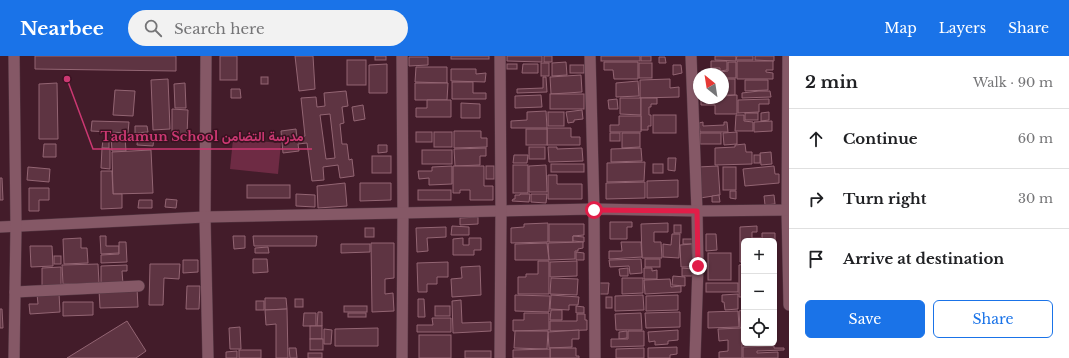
<!DOCTYPE html>
<meta charset="utf-8">
<style>
:root{--surface:#fff;--page:#f2f2f2;--text:#202124;--muted:#757577;--line:#e0e0e0;--accent:#1a73e8}
body{margin:0;font-family:"Libre Baskerville",Vazirmatn,serif;background:var(--page);color:var(--text)}
.controls{position:absolute;right:12px;bottom:12px;display:grid;overflow:hidden;border-radius:6px;box-shadow:0 1px 3px #0004}
.controls button{width:36px;height:36px;display:grid;place-items:center;padding:0;border:0;border-bottom:1px solid var(--line);background:var(--surface);color:var(--text);font:20px sans-serif}
.compass{position:absolute;left:693px;top:12px;width:36px;height:36px;border-radius:50%;background:var(--surface);box-shadow:0 1px 3px #0004;rotate:330deg}
.stop{position:absolute;width:12px;height:12px;margin:-9px;border:3px solid #e11d48;border-radius:50%;background:#fff}
.stop.end{background:#e11d48;border-color:#fff;box-shadow:0 1px 4px #0008}
.list{margin:0;padding:0;list-style:none}
h2{display:flex;justify-content:space-between;align-items:center;height:52px;margin:0;padding:0 16px;font-size:17px}
h2 small{font-size:13px;font-weight:400;color:var(--muted)}
.list li{display:grid;grid-template-columns:26px 1fr auto;gap:12px;align-items:center;box-sizing:border-box;height:60px;padding:0 16px;border-top:1px solid var(--line)}
.list b{display:block;font-size:15px;white-space:nowrap}
.list em{font-size:13px;font-style:normal;color:var(--muted)}
.actions{display:flex;gap:8px;padding:12px 16px}
.actions a{flex:1;padding:9px 0;border:1px solid var(--accent);border-radius:6px;text-align:center;font-size:14px;color:var(--accent)}
.actions .main{background:var(--accent);color:#fff}
.icon{flex:none;width:22px;height:22px;fill:none;stroke:currentColor;stroke-width:2;stroke-linecap:round;stroke-linejoin:round}
.map{position:relative;flex:none;width:789px;height:302px;overflow:hidden}
header{display:flex;align-items:center;gap:24px;box-sizing:border-box;height:56px;padding:0 20px;background:var(--accent);color:#fff}
header strong{font-size:19px}
nav{display:flex;gap:22px;margin-inline-start:auto;font-size:14px}
.search{width:280px;height:36px;background:var(--page);display:flex;align-items:center;gap:10px;box-sizing:border-box;padding:0 14px;border-radius:22px;color:var(--muted);font-size:15px}
main{display:flex}
aside{flex:1;background:var(--surface)}
.map>svg:first-child{display:block}
.green{fill:#6e2b44}
.building{fill:#5e3442;stroke:#936573;fill-rule:evenodd}
.lines{fill:none;stroke-linecap:round;stroke-linejoin:round}
.minor-casing{stroke:#563844;stroke-width:12}
.minor{stroke:#855866;stroke-width:11}
.route{stroke:#e11d48;stroke-width:5}
.leader{fill:none;stroke:#cb3872;stroke-width:1.5}
.callout-dot{fill:#cb3872;stroke:#381220;stroke-width:1.5}
.callout-label{font-size:13px;text-anchor:middle;font-weight:bold;fill:#cb3872;stroke:#381220;stroke-width:3;stroke-linejoin:round;paint-order:stroke}
</style>
<header>
<strong>Nearbee</strong>
<div class="search"><svg class="icon" aria-label="search" viewBox="0 0 24 24"><circle cx="10" cy="10" r="6"/><path d="M15 15l6 6"/></svg>Search here</div>
<nav><a>Map</a><a>Layers</a><a>Share</a></nav>
</header>
<main>
<div class="map">
<svg width="789" height="302" viewBox="0 0 789 302">
<rect width="100%" height="100%" fill="#431c2a"/>
<path class="green" d="M 233,83 L 281,87 L 278,118 L 230,113 Z"/>
<g class="building">
<path d="M 35,0 L 176,0 L 176,15 L 35,13 Z"/>
<rect x="220" y="0" width="17" height="24"/>
<path d="M 295,0 L 313,0 L 315,33 L 299,35 Z"/>
<rect x="375" y="0" width="11" height="4"/>
<rect x="451" y="0" width="38" height="3"/>
<path d="M 507,0 L 542,0 L 542,6 L 507,5 Z"/>
<rect x="544" y="0" width="8" height="6"/>
<rect x="601" y="0" width="39" height="5"/>
<rect x="641" y="0" width="10" height="5"/>
<path d="M 715,0 L 736,0 L 736,5 L 715,4 Z"/>
<path d="M 737,0 L 753,0 L 753,4 L 736,4 Z"/>
<path d="M 755,0 L 774,0 L 774,5 L 755,4 Z"/>
<path d="M 409,1 L 428,1 L 428,9 L 409,10 Z"/>
<path d="M 659,1 L 665,1 L 666,7 L 659,7 Z"/>
<rect x="347" y="4" width="19" height="25"/>
<path d="M 711,5 L 727,5 L 727,14 L 720,15 L 720,12 L 711,12 Z"/>
<path d="M 737,5 L 773,5 L 773,14 L 766,14 L 766,16 L 773,17 L 773,23 L 737,23 Z"/>
<path d="M 566,6 L 567,19 L 552,20 L 552,7 Z"/>
<path d="M 604,6 L 638,6 L 638,23 L 614,23 L 613,14 L 604,14 Z"/>
<path d="M 728,6 L 736,6 L 736,22 L 723,22 L 723,18 L 720,18 L 720,16 L 728,15 Z"/>
<rect x="541" y="7" width="8" height="13"/>
<rect x="639" y="7" width="13" height="15"/>
<path d="M 387,8 L 387,37 L 369,37 L 369,9 Z"/>
<rect x="507" y="8" width="10" height="5"/>
<path d="M 523,8 L 538,8 L 538,17 L 522,17 Z"/>
<rect x="570" y="9" width="14" height="8"/>
<path d="M 673,9 L 681,9 L 682,17 L 673,19 Z"/>
<path d="M 416,11 L 447,11 L 447,27 L 415,26 Z"/>
<path d="M 451,13 L 476,13 L 476,18 L 486,17 L 485,26 L 451,25 Z"/>
<path d="M 581,19 L 582,36 L 551,38 L 550,21 Z"/>
<rect x="261" y="21" width="7" height="7"/>
<path d="M 543,21 L 546,21 L 547,36 L 517,37 L 517,33 L 543,32 Z"/>
<path d="M 168,23 L 170,73 L 153,74 L 151,24 Z"/>
<path d="M 670,23 L 670,32 L 679,31 L 679,41 L 640,42 L 640,24 Z"/>
<rect x="723" y="23" width="12" height="16"/>
<path d="M 745,24 L 768,24 L 768,34 L 745,35 Z"/>
<path d="M 638,25 L 639,40 L 616,41 L 616,27 Z"/>
<path d="M 452,26 L 473,26 L 473,37 L 486,37 L 486,43 L 452,43 Z"/>
<path d="M 57,27 L 58,83 L 39,83 L 39,28 Z"/>
<path d="M 185,27 L 186,52 L 175,52 L 174,28 Z"/>
<path d="M 415,27 L 448,27 L 447,44 L 415,44 Z"/>
<path d="M 231,33 L 240,33 L 241,42 L 231,42 Z"/>
<path d="M 115,34 L 135,35 L 133,60 L 113,59 Z"/>
<path d="M 346,35 L 348,50 L 342,51 L 344,67 L 340,68 L 342,88 L 347,88 L 349,104 L 352,103 L 354,120 L 340,122 L 338,109 L 323,111 L 324,124 L 312,125 L 307,87 L 298,88 L 299,95 L 283,97 L 281,75 L 296,73 L 297,82 L 305,80 L 301,42 L 316,41 L 317,51 L 325,50 L 324,37 ZM 330,58 L 335,102 L 326,103 L 320,59 Z"/>
<path d="M 759,35 L 770,35 L 771,41 L 742,42 L 742,37 Z"/>
<rect x="550" y="38" width="34" height="15"/>
<path d="M 541,39 L 542,51 L 515,52 L 515,40 Z"/>
<path d="M 737,39 L 737,58 L 715,58 L 715,49 L 701,49 L 701,42 L 723,42 L 723,40 Z"/>
<path d="M 620,42 L 641,42 L 641,59 L 620,58 Z"/>
<path d="M 641,42 L 657,42 L 657,48 L 651,48 L 651,51 L 649,51 L 649,59 L 651,59 L 651,70 L 648,70 L 648,74 L 641,74 Z"/>
<path d="M 617,43 L 618,53 L 609,53 L 608,44 Z"/>
<path d="M 769,43 L 769,48 L 759,48 L 759,56 L 738,57 L 738,44 Z"/>
<path d="M 427,44 L 451,44 L 451,61 L 416,61 L 416,52 L 427,52 Z"/>
<path d="M 461,47 L 480,48 L 480,62 L 461,62 Z"/>
<path d="M 363,49 L 365,63 L 354,65 L 352,51 Z"/>
<path d="M 172,53 L 188,54 L 187,79 L 172,79 Z"/>
<path d="M 582,54 L 583,63 L 574,64 L 574,66 L 568,67 L 566,56 Z"/>
<path d="M 546,55 L 547,72 L 511,72 L 511,65 L 527,64 L 527,56 Z"/>
<rect x="548" y="56" width="16" height="14"/>
<path d="M 769,56 L 769,64 L 761,65 L 761,57 Z"/>
<rect x="745" y="57" width="13" height="7"/>
<rect x="653" y="59" width="23" height="18"/>
<path d="M 736,59 L 744,59 L 744,65 L 753,66 L 753,75 L 735,75 Z"/>
<path d="M 619,60 L 641,60 L 641,76 L 610,76 L 610,69 L 619,69 Z"/>
<path d="M 92,65 L 129,66 L 128,77 L 91,75 Z"/>
<path d="M 772,65 L 772,75 L 754,76 L 754,66 Z"/>
<path d="M 703,66 L 703,70 L 724,69 L 724,66 L 727,66 L 728,76 L 700,76 L 699,67 Z"/>
<path d="M 135,70 L 147,70 L 148,76 L 135,77 Z"/>
<path d="M 547,72 L 571,72 L 571,81 L 580,81 L 580,89 L 547,89 Z"/>
<rect x="526" y="73" width="21" height="16"/>
<path d="M 454,75 L 481,75 L 481,82 L 487,82 L 487,91 L 454,92 Z"/>
<rect x="416" y="76" width="16" height="10"/>
<rect x="434" y="76" width="18" height="15"/>
<path d="M 737,76 L 737,88 L 724,89 L 723,77 Z"/>
<rect x="610" y="77" width="10" height="8"/>
<path d="M 622,77 L 640,77 L 640,91 L 622,92 Z"/>
<rect x="700" y="77" width="21" height="11"/>
<path d="M 138,78 L 154,80 L 153,90 L 137,89 Z"/>
<path d="M 111,81 L 125,81 L 126,95 L 112,95 Z"/>
<path d="M 103,84 L 109,84 L 109,92 L 102,92 Z"/>
<path d="M 44,88 L 56,88 L 56,101 L 43,101 Z"/>
<path d="M 745,88 L 746,96 L 752,96 L 752,108 L 715,109 L 715,92 L 735,91 L 735,89 Z"/>
<path d="M 378,89 L 387,89 L 387,96 L 378,97 Z"/>
<rect x="529" y="91" width="16" height="12"/>
<path d="M 548,91 L 557,91 L 557,93 L 582,92 L 583,105 L 549,106 Z"/>
<path d="M 102,92 L 110,93 L 110,113 L 101,112 Z"/>
<path d="M 486,92 L 486,100 L 480,100 L 480,109 L 455,110 L 454,93 Z"/>
<path d="M 641,92 L 642,105 L 611,106 L 611,93 Z"/>
<path d="M 151,94 L 153,137 L 113,138 L 112,96 Z"/>
<rect x="422" y="94" width="30" height="14"/>
<path d="M 771,96 L 772,108 L 761,109 L 760,97 Z"/>
<path d="M 514,99 L 528,99 L 527,107 L 513,107 Z"/>
<rect x="754" y="99" width="6" height="8"/>
<rect x="372" y="100" width="19" height="17"/>
<path d="M 668,102 L 676,102 L 675,115 L 668,114 Z"/>
<path d="M 645,106 L 644,125 L 607,126 L 607,107 Z"/>
<rect x="551" y="108" width="33" height="8"/>
<rect x="653" y="108" width="10" height="9"/>
<rect x="513" y="109" width="15" height="28"/>
<path d="M 546,109 L 547,136 L 529,136 L 529,110 Z"/>
<path d="M 452,110 L 452,128 L 429,129 L 429,122 L 419,123 L 418,115 L 432,115 L 432,111 Z"/>
<path d="M 453,110 L 484,110 L 484,130 L 493,130 L 493,144 L 470,144 L 470,134 L 460,134 L 460,137 L 453,137 Z"/>
<rect x="486" y="110" width="8" height="13"/>
<path d="M 718,110 L 720,139 L 700,142 L 698,111 Z"/>
<path d="M 774,110 L 775,118 L 779,118 L 779,127 L 745,130 L 743,113 Z"/>
<path d="M 28,111 L 50,113 L 49,126 L 27,124 Z"/>
<rect x="723" y="111" width="13" height="23"/>
<path d="M 101,115 L 112,115 L 113,138 L 122,138 L 122,152 L 101,153 Z"/>
<path d="M 548,119 L 557,119 L 557,128 L 582,128 L 582,143 L 548,143 Z"/>
<path d="M 0,122 L 2,122 L 3,144 L 0,144 Z"/>
<path d="M 678,124 L 678,141 L 647,142 L 647,125 Z"/>
<path d="M 645,126 L 645,142 L 606,143 L 606,127 Z"/>
<path d="M 345,127 L 347,150 L 318,152 L 317,130 Z"/>
<path d="M 360,127 L 391,127 L 391,144 L 360,145 Z"/>
<rect x="247" y="129" width="43" height="13"/>
<path d="M 29,132 L 49,132 L 49,144 L 39,144 L 39,155 L 29,155 Z"/>
<rect x="418" y="134" width="33" height="10"/>
<path d="M 730,135 L 736,135 L 736,143 L 730,142 Z"/>
<path d="M 296,138 L 315,139 L 315,151 L 296,150 Z"/>
<path d="M 520,138 L 530,138 L 529,146 L 512,145 L 513,143 L 515,143 L 515,139 L 520,139 Z"/>
<path d="M 531,138 L 547,138 L 546,147 L 531,146 Z"/>
<path d="M 719,139 L 720,146 L 712,146 L 712,140 Z"/>
<path d="M 774,139 L 775,148 L 765,149 L 764,140 Z"/>
<path d="M 166,143 L 177,144 L 176,152 L 165,151 Z"/>
<path d="M 139,144 L 152,144 L 152,152 L 138,152 Z"/>
<path d="M 478,161 L 478,168 L 460,169 L 460,162 Z"/>
<path d="M 610,166 L 632,166 L 632,171 L 627,171 L 627,183 L 610,183 Z"/>
<path d="M 548,167 L 548,186 L 511,187 L 511,172 L 524,171 L 524,168 Z"/>
<path d="M 668,167 L 668,176 L 654,176 L 654,186 L 661,186 L 662,202 L 642,202 L 641,168 Z"/>
<path d="M 549,168 L 584,168 L 584,179 L 573,180 L 573,186 L 549,186 Z"/>
<rect x="674" y="169" width="7" height="8"/>
<path d="M 452,170 L 469,171 L 469,179 L 451,179 Z"/>
<path d="M 757,170 L 757,176 L 752,176 L 752,182 L 761,182 L 761,185 L 744,185 L 744,206 L 740,206 L 740,171 Z"/>
<path d="M 446,171 L 446,181 L 427,182 L 428,195 L 417,196 L 416,172 Z"/>
<rect x="365" y="172" width="9" height="9"/>
<path d="M 762,177 L 775,177 L 775,206 L 774,206 L 774,185 L 762,185 Z"/>
<path d="M 672,178 L 680,178 L 679,202 L 663,201 L 663,188 L 671,189 Z"/>
<path d="M 706,178 L 716,178 L 717,194 L 706,195 Z"/>
<path d="M 100,180 L 106,180 L 106,190 L 119,190 L 119,197 L 101,198 Z"/>
<path d="M 233,180 L 245,180 L 245,192 L 234,193 Z"/>
<path d="M 253,180 L 317,180 L 316,190 L 254,190 Z"/>
<path d="M 573,180 L 584,181 L 584,186 L 573,185 Z"/>
<path d="M 81,182 L 81,192 L 87,192 L 88,207 L 64,208 L 63,183 Z"/>
<path d="M 463,182 L 463,189 L 469,189 L 469,182 L 481,182 L 481,194 L 474,194 L 474,199 L 453,199 L 453,183 Z"/>
<rect x="683" y="183" width="10" height="5"/>
<path d="M 119,186 L 126,186 L 127,206 L 101,207 L 101,199 L 119,198 Z"/>
<path d="M 583,186 L 583,192 L 578,193 L 578,195 L 575,195 L 575,203 L 549,204 L 548,187 Z"/>
<path d="M 621,186 L 641,186 L 642,201 L 609,203 L 609,195 L 622,195 Z"/>
<path d="M 371,187 L 394,187 L 394,222 L 385,223 L 385,238 L 393,237 L 394,255 L 372,256 Z"/>
<path d="M 547,187 L 549,204 L 515,204 L 515,188 Z"/>
<path d="M 341,188 L 370,188 L 370,196 L 341,197 Z"/>
<path d="M 692,188 L 693,211 L 681,211 L 680,189 Z"/>
<path d="M 30,190 L 52,190 L 53,210 L 31,211 Z"/>
<path d="M 268,191 L 269,197 L 255,197 L 255,192 Z"/>
<path d="M 576,196 L 584,197 L 584,204 L 576,204 Z"/>
<rect x="708" y="197" width="23" height="27"/>
<rect x="54" y="200" width="7" height="8"/>
<path d="M 253,203 L 267,203 L 268,216 L 253,217 Z"/>
<path d="M 641,203 L 642,217 L 630,218 L 629,210 L 610,211 L 609,204 Z"/>
<rect x="645" y="203" width="15" height="8"/>
<path d="M 183,204 L 198,204 L 198,216 L 183,217 Z"/>
<path d="M 538,205 L 549,205 L 549,238 L 518,238 L 518,221 L 526,221 L 526,218 L 538,218 Z"/>
<path d="M 577,205 L 577,220 L 550,221 L 550,206 Z"/>
<path d="M 448,206 L 448,221 L 437,221 L 437,228 L 427,228 L 427,236 L 418,236 L 417,207 Z"/>
<path d="M 98,208 L 99,227 L 63,228 L 62,209 Z"/>
<path d="M 150,208 L 180,208 L 179,223 L 164,222 L 163,249 L 149,249 Z"/>
<path d="M 744,208 L 744,241 L 739,241 L 739,209 Z"/>
<path d="M 774,208 L 775,208 L 776,241 L 774,241 Z"/>
<path d="M 127,209 L 127,215 L 122,215 L 123,228 L 101,228 L 101,210 Z"/>
<path d="M 480,210 L 481,239 L 452,241 L 451,223 L 462,222 L 461,211 Z"/>
<path d="M 61,211 L 61,230 L 42,231 L 42,212 Z"/>
<path d="M 628,212 L 628,220 L 620,220 L 619,213 Z"/>
<path d="M 644,212 L 652,212 L 652,215 L 657,214 L 657,223 L 644,223 Z"/>
<path d="M 682,212 L 693,213 L 692,220 L 682,220 Z"/>
<path d="M 673,220 L 685,221 L 685,230 L 672,229 Z"/>
<path d="M 551,222 L 578,223 L 577,239 L 550,238 Z"/>
<path d="M 622,222 L 643,222 L 643,237 L 622,238 Z"/>
<path d="M 670,223 L 671,231 L 681,230 L 681,236 L 645,238 L 644,224 Z"/>
<path d="M 598,227 L 609,227 L 608,238 L 597,238 Z"/>
<rect x="706" y="227" width="32" height="9"/>
<path d="M 187,230 L 200,230 L 199,253 L 186,253 Z"/>
<path d="M 137,232 L 138,251 L 100,252 L 99,234 Z"/>
<path d="M 59,237 L 60,256 L 30,258 L 29,248 L 38,248 L 37,238 Z"/>
<path d="M 738,238 L 738,253 L 725,254 L 724,246 L 722,246 L 722,239 Z"/>
<path d="M 515,239 L 550,240 L 549,256 L 515,255 Z"/>
<path d="M 551,239 L 579,241 L 578,249 L 569,249 L 569,254 L 550,253 Z"/>
<path d="M 643,239 L 644,254 L 615,255 L 615,240 Z"/>
<path d="M 678,239 L 678,254 L 646,255 L 646,240 Z"/>
<rect x="606" y="241" width="6" height="11"/>
<path d="M 265,242 L 286,242 L 287,253 L 265,254 Z"/>
<rect x="295" y="243" width="8" height="8"/>
<path d="M 418,243 L 424,243 L 425,261 L 418,261 Z"/>
<path d="M 461,244 L 462,267 L 491,266 L 491,275 L 453,277 L 452,245 Z"/>
<rect x="256" y="245" width="8" height="9"/>
<path d="M 63,246 L 93,246 L 93,259 L 63,260 Z"/>
<rect x="344" y="250" width="23" height="6"/>
<rect x="435" y="250" width="15" height="10"/>
<path d="M 576,250 L 584,251 L 584,257 L 576,257 Z"/>
<path d="M 0,253 L 2,253 L 3,272 L 0,272 Z"/>
<path d="M 287,253 L 288,302 L 276,302 L 276,268 L 266,269 L 265,254 Z"/>
<path d="M 551,254 L 562,254 L 562,264 L 550,264 Z"/>
<path d="M 744,254 L 744,272 L 740,272 L 739,255 Z"/>
<path d="M 738,255 L 739,271 L 708,272 L 708,256 Z"/>
<path d="M 318,256 L 322,256 L 322,270 L 317,270 Z"/>
<path d="M 680,256 L 680,271 L 646,272 L 645,257 Z"/>
<path d="M 304,257 L 316,257 L 316,270 L 303,270 Z"/>
<rect x="348" y="257" width="18" height="4"/>
<path d="M 524,257 L 549,257 L 549,274 L 513,275 L 513,264 L 524,264 Z"/>
<path d="M 641,257 L 642,274 L 616,274 L 615,258 Z"/>
<path d="M 577,258 L 585,258 L 585,264 L 587,264 L 587,274 L 550,275 L 550,265 L 577,265 Z"/>
<path d="M 432,262 L 451,262 L 451,276 L 417,276 L 417,269 L 433,269 Z"/>
<path d="M 127,265 L 146,295 L 136,302 L 67,302 Z"/>
<rect x="310" y="270" width="12" height="13"/>
<path d="M 240,271 L 241,293 L 230,293 L 229,272 Z"/>
<path d="M 378,272 L 378,290 L 335,290 L 335,273 Z"/>
<path d="M 742,272 L 742,302 L 719,302 L 719,296 L 728,295 L 728,284 L 719,285 L 718,273 Z"/>
<path d="M 774,272 L 775,289 L 743,289 L 743,273 L 744,287 L 774,287 Z"/>
<path d="M 324,273 L 332,274 L 331,288 L 324,288 Z"/>
<path d="M 579,274 L 579,283 L 572,283 L 572,291 L 549,292 L 548,276 Z"/>
<path d="M 678,274 L 678,284 L 668,285 L 668,288 L 655,289 L 655,285 L 649,286 L 648,276 Z"/>
<path d="M 515,275 L 548,275 L 547,293 L 514,292 Z"/>
<path d="M 627,275 L 627,282 L 619,283 L 619,276 Z"/>
<path d="M 628,275 L 644,275 L 644,290 L 611,291 L 611,283 L 628,283 Z"/>
<rect x="419" y="279" width="32" height="23"/>
<rect x="310" y="283" width="13" height="11"/>
<path d="M 774,290 L 774,292 L 784,292 L 784,294 L 757,295 L 757,297 L 778,296 L 778,302 L 743,302 L 743,291 Z"/>
<path d="M 677,291 L 677,298 L 670,299 L 670,302 L 648,302 L 648,292 Z"/>
<path d="M 289,292 L 296,292 L 297,302 L 290,302 Z"/>
<path d="M 550,292 L 576,292 L 576,300 L 579,300 L 579,302 L 550,302 Z"/>
<path d="M 644,292 L 644,302 L 616,302 L 616,293 Z"/>
<path d="M 550,293 L 550,302 L 513,302 L 513,294 Z"/>
<rect x="239" y="294" width="22" height="8"/>
<path d="M 237,295 L 237,302 L 226,302 L 226,296 Z"/>
<rect x="465" y="295" width="26" height="7"/>
<rect x="308" y="297" width="14" height="5"/>
</g>
<g class="lines">
<defs>
<g id="minor">
<path d="M 206,0 L 205,161 L 208,302"/>
<path d="M 402,0 L 403,157 L 402,302"/>
<path d="M 590,0 L 594,153 L 595,302"/>
<path d="M 691,0 L 697,155 L 698,210 L 695,302"/>
<path d="M 788,0 L 787,154 L 789,249"/>
<path d="M 0,171 L 205,161 L 594,153 L 697,155 L 789,154"/>
<path d="M 15,236 L 139,230"/>
<path d="M 14,302 L 16,170 L 14,0"/>
<path d="M 500,302 L 501,155 L 500,0"/>
</g>
</defs>
<use href="#minor" class="minor-casing"/>
<use href="#minor" class="minor"/>
</g>
<g class="lines">
<path class="route" d="M 594,154 L 697,155 L 698,210"/>
</g>
<path class="leader" d="M67 23L93 93H312"/>
<circle class="callout-dot" cx="67" cy="23" r="4"/>
<g class="callout-label">
<text x="202" y="85">Tadamun School مدرسة التضامن</text>
</g>
</svg>
<div class="controls">
<button>+</button>
<button>−</button>
<button><svg class="icon" aria-label="locate" viewBox="0 0 24 24"><circle cx="12" cy="12" r="6"/><path d="M12 2v4M12 18v4M2 12h4M18 12h4"/></svg></button>
</div>
<svg class="compass" viewBox="-18 -18 36 36"><path d="M0-13l5 13h-10z" fill="#e53935"/><path d="M0 13l5-13h-10z" fill="#757577"/></svg>
<div class="stop" style="left:594px;top:154px"></div>
<div class="stop end" style="left:698px;top:210px"></div>
</div>
<aside>
<h2>2 min<small>Walk · 90 m</small></h2>
<ul class="list">
<li><svg class="icon" aria-label="ahead" viewBox="0 0 24 24"><path d="M12 20V5M6 11l6-6 6 6"/></svg><div><b>Continue</b></div><em>60 m</em></li>
<li><svg class="icon" aria-label="right" viewBox="0 0 24 24"><path d="M7 20v-9h11M14 6l5 5-5 5"/></svg><div><b>Turn right</b></div><em>30 m</em></li>
<li><svg class="icon" aria-label="arrive" viewBox="0 0 24 24"><path d="M6 21V4h12l-3 4 3 4H6"/></svg><div><b>Arrive at destination</b></div></li>
</ul>
<div class="actions"><a class="main">Save</a><a>Share</a></div>
</aside>
</main>
